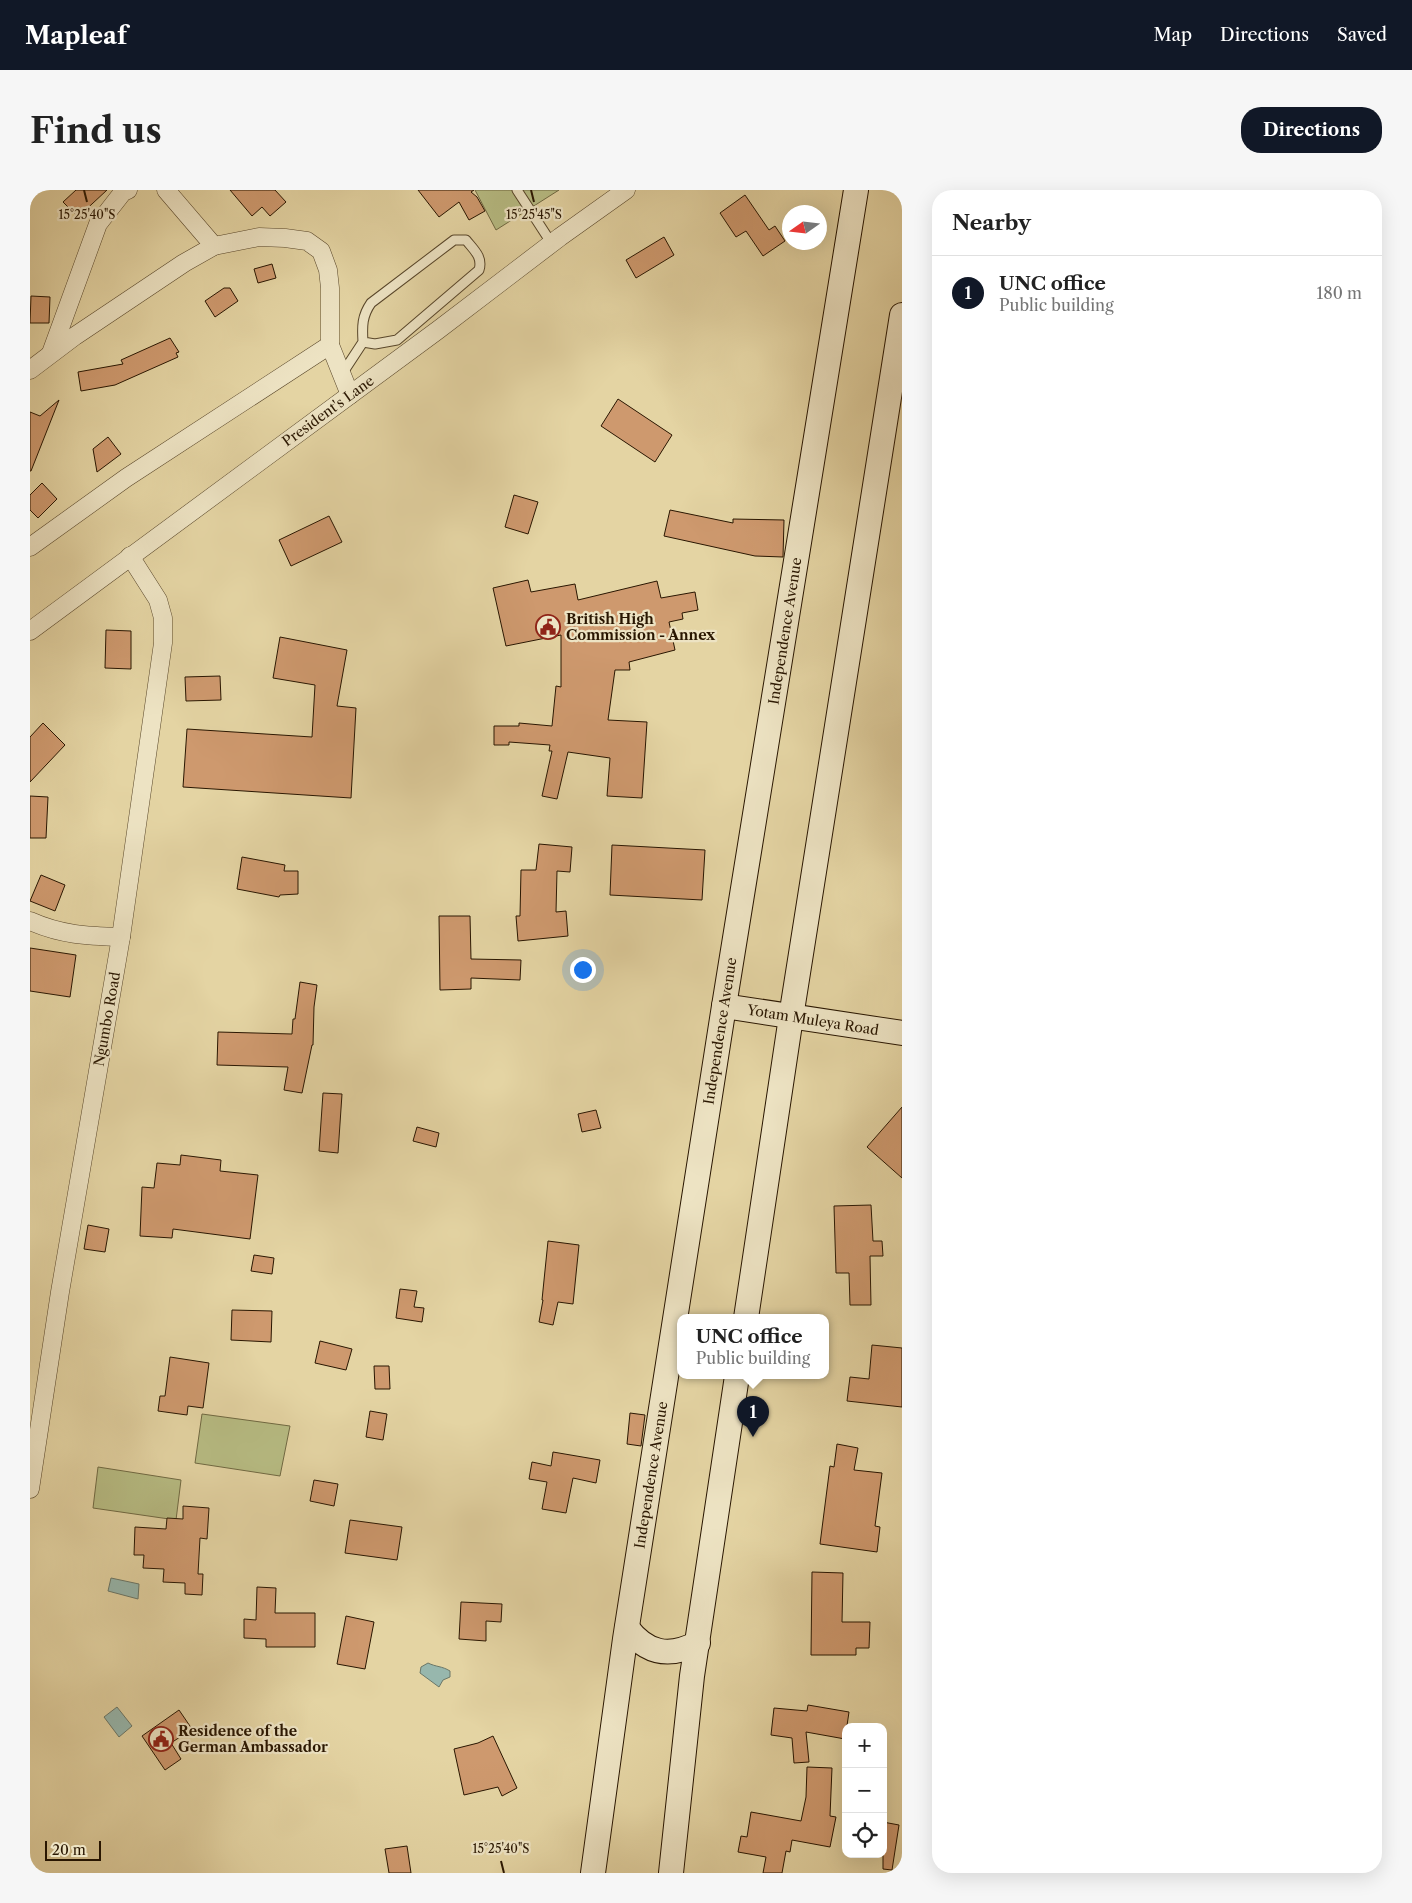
<!DOCTYPE html>
<meta charset="utf-8">
<style>
:root{--surface:#fff;--page:#f6f6f6;--text:#222;--muted:#767676;--line:#e0e0e0;--accent:#111827}
body{margin:0;font-family:"Libre Caslon Text",serif;background:var(--page);color:var(--text)}
.controls{position:absolute;right:15px;bottom:15px;display:grid;overflow:hidden;border-radius:10px;box-shadow:0 5px 20px #0002}
.controls button{width:45px;height:45px;display:grid;place-items:center;padding:0;border:0;border-bottom:1px solid var(--line);background:var(--surface);color:var(--text);font:25px sans-serif}
.compass{position:absolute;left:752px;top:15px;width:45px;height:45px;border-radius:50%;background:var(--surface);box-shadow:0 5px 20px #0002;rotate:256deg}
.scale{position:absolute;left:15px;bottom:12px;width:56px;box-sizing:border-box;padding-left:5px;border:2px solid #291601;border-top:0;font-size:14px;line-height:18px;white-space:nowrap;color:#291601;-webkit-text-stroke:4px #ede3c3;paint-order:stroke}
.you{position:absolute;left:552px;top:779px;width:18px;height:18px;margin:-12px;border:4px solid #fff;border-radius:50%;background:#1a73e8;box-shadow:0 0 0 8px #1a73e833}
.badge{display:grid;place-items:center;width:32px;height:32px;border-radius:50%;background:var(--accent);color:#fff;font-size:16px;font-weight:700}
.pin{position:absolute;translate:-50% -41px;filter:drop-shadow(0 1px 2px #0008)}
.pin::after{content:'';position:absolute;top:26px;width:18px;height:15px;background:inherit;clip-path:polygon(0 0,100% 0,50% 100%)}
.popup{position:absolute;left:647px;top:1124px;width:152px;height:65px;box-sizing:border-box;display:grid;place-content:center;border-radius:10px;background:var(--surface);filter:drop-shadow(0 1px 4px #0005);font-size:16px;white-space:nowrap;color:var(--muted)}
.popup b{font-size:19px;color:var(--text)}
.popup::after{content:'';position:absolute;left:50%;top:100%;margin-left:-10px;border:10px solid transparent;border-top-color:var(--surface)}
.list{margin:0;padding:0;list-style:none}
h2{display:flex;justify-content:space-between;align-items:center;height:65px;margin:0;padding:0 20px;font-size:21px}
h2 small{font-size:16px;font-weight:400;color:var(--muted)}
.list li{display:grid;grid-template-columns:32px 1fr auto;gap:15px;align-items:center;box-sizing:border-box;height:75px;padding:0 20px;border-top:1px solid var(--line)}
.list b{display:block;font-size:19px;white-space:nowrap}
.list p{margin:0;font-size:16px;white-space:nowrap;color:var(--muted)}
.list em{font-size:16px;font-style:normal;color:var(--muted)}
.icon{flex:none;width:28px;height:28px;fill:none;stroke:currentColor;stroke-width:2;stroke-linecap:round;stroke-linejoin:round}
.map{position:relative;flex:none;width:872px;height:1683px;overflow:hidden;border-radius:20px}
header{display:flex;align-items:center;gap:30px;box-sizing:border-box;height:70px;padding:0 25px;background:var(--accent);color:#fff}
header strong{font-size:24px}
nav{display:flex;gap:28px;margin-inline-start:auto;font-size:18px}
.intro{display:flex;align-items:center;justify-content:space-between;box-sizing:border-box;height:120px;padding:0 30px}
h1{margin:0;font-size:35px}
.button{padding:12px 22px;border-radius:20px;background:var(--accent);color:#fff;font-size:18px;font-weight:700}
main{display:flex;gap:30px;padding:0 30px}
aside{flex:1;background:var(--surface);border-radius:20px;box-shadow:0 5px 20px #0002}
.map>svg:first-child{display:block}
.green{fill:#b7bc83;stroke:#706942}
.water{fill:#97b7ad;stroke:#6b7768}
.building{fill:#ce996e;stroke:#291601}
.lines{fill:none;stroke-linecap:round;stroke-linejoin:round}
.lane-casing{stroke:#58462a;stroke-width:11}
.street-casing{stroke:#58462a;stroke-width:19}
.secondary-casing{stroke:#291601;stroke-width:26}
.lane{stroke:#ede3c3;stroke-width:9}
.street{stroke:#ede3c3;stroke-width:18}
.secondary{stroke:#ede3c3;stroke-width:24}
.ticks{fill:none;stroke:#291601;stroke-width:2}
.labels{text-anchor:middle;stroke-width:4.5;stroke-linejoin:round;paint-order:stroke}
.street-label{font-size:14px;fill:#291601;stroke:#ede3c3}
.poi-label{font-size:14px;font-weight:bold;fill:#291601;stroke:#ede3c3;text-anchor:start}
.ticks-label{font-size:12px;text-anchor:middle;fill:#291601;stroke:#ede3c3;stroke-width:4.5;stroke-linejoin:round;paint-order:stroke}
</style>
<header>
<strong>Mapleaf</strong>
<nav><a>Map</a><a>Directions</a><a>Saved</a></nav>
</header>
<div class="intro"><h1>Find us</h1><a class="button">Directions</a></div>
<main>
<div class="map">
<svg width="872" height="1683" viewBox="0 0 872 1683">
<rect width="100%" height="100%" fill="#e4d4a3"/>
<filter id="stains"><feTurbulence type="fractalNoise" baseFrequency=".004" numOctaves="4"/><feColorMatrix values="0 0 0 0 .2 0 0 0 0 .09 0 0 0 0 .02 0 0 0 .5 -.17"/></filter>
<radialGradient id="worn" r=".72"><stop offset=".6" stop-color="#630" stop-opacity="0"/><stop offset="1" stop-color="#630" stop-opacity=".3"/></radialGradient>
<g class="green">
<path d="M 445,0 L 529,0 L 466,40 Z"/>
<path d="M 172,1224 L 260,1236 L 250,1286 L 165,1273 Z"/>
<path d="M 68,1277 L 151,1290 L 146,1330 L 63,1318 Z"/>
</g>
<g class="water">
<path d="M 81,1388 L 109,1394 L 108,1409 L 78,1401 Z"/>
<path d="M 398,1473 C 406,1477 412,1476 420,1481 L 420,1487 L 413,1490 L 409,1497 L 390,1483 L 391,1477 Z"/>
<path d="M 87,1517 L 102,1536 L 89,1547 L 74,1527 Z"/>
</g>
<g class="building">
<path d="M 46,0 L 77,0 L 48,27 L 33,12 Z"/>
<path d="M 200,0 L 245,0 L 256,12 L 240,26 L 232,17 L 222,26 Z"/>
<path d="M 388,0 L 444,0 L 441,2 L 447,7 L 455,21 L 439,30 L 429,12 L 409,27 Z"/>
<path d="M 715,5 L 739,40 L 745,36 L 755,51 L 733,66 L 716,41 L 706,47 L 690,23 Z"/>
<path d="M 634,47 L 644,65 L 606,88 L 596,70 Z"/>
<path d="M 242,74 L 246,88 L 228,93 L 224,79 Z"/>
<path d="M 194,98 L 200,98 L 208,111 L 185,127 L 175,111 Z"/>
<path d="M 1,106 L 20,107 L 19,133 L 0,133 Z"/>
<path d="M 140,148 L 149,162 L 146,163 L 148,167 L 85,195 L 51,201 L 48,182 L 93,174 L 91,170 Z"/>
<path d="M 588,209 L 642,245 L 625,272 L 571,236 Z"/>
<path d="M 29,210 L 1,281 L 0,281 L 0,222 L 10,226 Z"/>
<path d="M 78,247 L 91,264 L 67,282 L 63,259 Z"/>
<path d="M 12,293 L 27,309 L 8,328 L 0,320 L 0,305 Z"/>
<path d="M 484,305 L 508,312 L 498,344 L 475,337 Z"/>
<path d="M 640,320 L 703,333 L 703,329 L 754,330 L 753,367 L 725,366 L 634,346 Z"/>
<path d="M 299,326 L 312,352 L 261,376 L 249,350 Z"/>
<path d="M 498,390 L 501,402 L 545,394 L 548,410 L 627,391 L 631,408 L 665,402 L 668,420 L 652,423 L 653,429 L 639,432 L 645,460 L 599,472 L 600,480 L 585,480 L 578,530 L 617,532 L 612,608 L 577,606 L 580,568 L 538,562 L 527,609 L 512,606 L 522,561 L 519,561 L 520,555 L 479,552 L 479,555 L 464,555 L 464,536 L 489,536 L 489,533 L 522,536 L 526,496 L 531,497 L 531,445 L 476,456 L 463,398 Z"/>
<path d="M 76,440 L 101,441 L 101,479 L 75,478 Z"/>
<path d="M 250,447 L 317,460 L 307,516 L 326,518 L 321,608 L 153,597 L 157,539 L 282,547 L 285,495 L 243,488 Z"/>
<path d="M 190,486 L 191,510 L 156,511 L 155,487 Z"/>
<path d="M 13,533 L 35,555 L 0,592 L 0,547 Z"/>
<path d="M 0,606 L 18,607 L 16,648 L 0,648 Z"/>
<path d="M 509,654 L 542,657 L 540,682 L 527,681 L 526,722 L 536,721 L 538,746 L 488,751 L 486,726 L 490,726 L 491,680 L 506,680 Z"/>
<path d="M 582,655 L 675,660 L 672,710 L 580,705 Z"/>
<path d="M 212,667 L 255,675 L 254,681 L 268,681 L 268,704 L 250,705 L 249,707 L 207,699 Z"/>
<path d="M 11,685 L 35,695 L 25,721 L 0,711 Z"/>
<path d="M 409,726 L 440,726 L 441,769 L 491,770 L 490,790 L 441,788 L 441,799 L 410,800 Z"/>
<path d="M 0,758 L 46,765 L 40,807 L 0,801 Z"/>
<path d="M 270,792 L 287,795 L 284,817 L 283,855 L 282,855 L 272,903 L 254,900 L 258,877 L 187,875 L 188,842 L 262,844 L 263,829 L 265,829 Z"/>
<path d="M 293,903 L 312,904 L 308,963 L 289,961 Z"/>
<path d="M 872,917 L 872,988 L 837,957 Z"/>
<path d="M 566,920 L 571,938 L 552,942 L 548,924 Z"/>
<path d="M 387,937 L 409,943 L 406,957 L 383,951 Z"/>
<path d="M 151,965 L 191,970 L 190,981 L 228,985 L 220,1049 L 143,1039 L 142,1048 L 110,1046 L 112,997 L 124,998 L 127,973 L 150,975 Z"/>
<path d="M 841,1015 L 843,1051 L 852,1051 L 853,1066 L 840,1066 L 841,1115 L 820,1115 L 819,1083 L 806,1083 L 804,1016 Z"/>
<path d="M 58,1035 L 79,1039 L 75,1062 L 54,1059 Z"/>
<path d="M 518,1051 L 549,1055 L 543,1114 L 528,1112 L 523,1135 L 509,1132 L 513,1110 L 512,1110 Z"/>
<path d="M 224,1065 L 244,1068 L 242,1084 L 221,1081 Z"/>
<path d="M 370,1099 L 387,1101 L 384,1117 L 394,1118 L 392,1132 L 366,1128 Z"/>
<path d="M 202,1120 L 242,1121 L 241,1152 L 201,1150 Z"/>
<path d="M 290,1151 L 322,1159 L 316,1180 L 285,1173 Z"/>
<path d="M 842,1155 L 872,1158 L 872,1217 L 817,1211 L 820,1187 L 839,1189 Z"/>
<path d="M 140,1167 L 179,1173 L 173,1218 L 158,1216 L 157,1225 L 128,1221 L 130,1206 L 135,1206 Z"/>
<path d="M 344,1176 L 359,1176 L 360,1199 L 345,1199 Z"/>
<path d="M 340,1221 L 357,1224 L 353,1250 L 336,1247 Z"/>
<path d="M 600,1223 L 615,1225 L 611,1256 L 597,1254 Z"/>
<path d="M 807,1254 L 828,1258 L 824,1280 L 852,1283 L 845,1336 L 850,1337 L 847,1362 L 790,1354 L 800,1276 L 804,1277 Z"/>
<path d="M 523,1262 L 570,1270 L 566,1293 L 543,1288 L 536,1323 L 512,1319 L 517,1292 L 499,1289 L 502,1272 L 521,1276 Z"/>
<path d="M 284,1290 L 308,1294 L 304,1316 L 280,1311 Z"/>
<path d="M 153,1316 L 179,1318 L 177,1349 L 170,1348 L 168,1384 L 173,1384 L 172,1405 L 155,1404 L 155,1393 L 133,1392 L 134,1379 L 113,1378 L 114,1365 L 104,1365 L 105,1337 L 136,1339 L 137,1328 L 153,1329 Z"/>
<path d="M 320,1330 L 372,1337 L 367,1370 L 315,1363 Z"/>
<path d="M 782,1382 L 813,1383 L 812,1432 L 840,1432 L 839,1458 L 826,1458 L 826,1465 L 781,1465 Z"/>
<path d="M 227,1397 L 246,1398 L 245,1423 L 285,1423 L 285,1457 L 236,1457 L 236,1449 L 214,1448 L 214,1429 L 226,1430 Z"/>
<path d="M 431,1412 L 472,1414 L 471,1432 L 456,1431 L 456,1451 L 429,1449 Z"/>
<path d="M 316,1426 L 344,1432 L 335,1479 L 307,1474 Z"/>
<path d="M 778,1515 L 819,1522 L 815,1549 L 776,1542 L 779,1572 L 764,1573 L 762,1548 L 741,1545 L 744,1518 L 777,1521 Z"/>
<path d="M 149,1520 L 162,1539 L 141,1553 L 151,1569 L 135,1580 L 112,1546 Z"/>
<path d="M 463,1546 L 487,1598 L 472,1606 L 468,1597 L 434,1605 L 424,1559 L 448,1553 Z"/>
<path d="M 777,1577 L 802,1578 L 800,1626 L 806,1627 L 800,1657 L 762,1650 L 760,1662 L 756,1661 L 752,1683 L 733,1683 L 736,1667 L 708,1662 L 711,1646 L 717,1647 L 721,1622 L 771,1631 L 776,1607 Z"/>
<path d="M 853,1632 L 869,1635 L 862,1680 L 853,1679 Z"/>
<path d="M 377,1656 L 381,1683 L 359,1683 L 355,1659 Z"/>
</g>
<g class="lines">
<defs>
<g id="lane">
<path d="M 487,0 L 522,54"/>
<path d="M 312,184 L 333,152 C 332,136 332,126 341,113 L 424,50 L 436,50 C 444,60 453,67 449,80 L 367,150 L 345,154 L 333,152"/>
</g>
<g id="street">
<path d="M 136,0 L 184,56"/>
<path d="M 21,163 L 68,34 L 93,2 L 98,0"/>
<path d="M 0,180 L 45,146 L 154,73 L 184,56 L 229,47 L 255,48 L 277,51 L 291,61 L 298,80 L 300,98 L 300,155 L 320,205"/>
<path d="M 0,357 L 96,288 L 300,155"/>
<path d="M 0,441 L 408,140 L 530,47 L 596,0"/>
<path d="M 0,731 C 31,745 57,746 91,747"/>
<path d="M 0,1299 L 30,1102 L 91,747 L 133,453 L 133,428 L 128,410 L 100,366"/>
</g>
<g id="secondary">
<path d="M 694,816 L 872,843"/>
<path d="M 716,1128 L 761,827 L 872,125"/>
<path d="M 597,1438 C 617,1464 639,1468 668,1453"/>
<path d="M 563,1683 L 595,1449 L 694,816 L 826,0"/>
<path d="M 641,1683 L 662,1486 L 707,1186"/>
</g>
</defs>
<use href="#lane" class="lane-casing"/>
<use href="#street" class="street-casing"/>
<use href="#secondary" class="secondary-casing"/>
<use href="#lane" class="lane"/>
<use href="#street" class="street"/>
<use href="#secondary" class="secondary"/>
</g>
<path class="ticks" d="M 54,0 L 57,12M 501,0 L 504,12M 471,1671 L 474,1683"/>
<defs>
<symbol id="civic-ring" viewBox="-11 -11 22 22"><circle r="9.5" fill="#ede3c3" stroke="#8f2418" stroke-width="1.5"/><path d="M-.6-6.5H3V-4.5H.6V-3L4-1V1h2V6H-6V1h2V-1L-.6-3ZM-1.2 2.5V6h2.4V2.5Z" fill="#8f2418"/></symbol>
</defs>
<g fill-rule="evenodd">
<use href="#civic-ring" x="504" y="423" width="28" height="28"/>
<use href="#civic-ring" x="117" y="1535" width="28" height="28"/>
</g>
<g class="labels">
<g class="street-label">
<text transform="translate(298 221) rotate(-36)" y="5">President's Lane</text>
<text transform="translate(755 441) rotate(-81)" y="5">Independence Avenue</text>
<text transform="translate(77 829) rotate(-80)" y="5">Ngumbo Road</text>
<text transform="translate(783 830) rotate(9)" y="5">Yotam Muleya Road</text>
<text transform="translate(690 841) rotate(-81)" y="5">Independence Avenue</text>
<text transform="translate(621 1285) rotate(-81)" y="5">Independence Avenue</text>
</g>
<g class="poi-label">
<text x="536" y="434">British High<tspan x="536" dy="16">Commission - Annex</tspan></text>
<text x="148" y="1546">Residence of the<tspan x="148" dy="16">German Ambassador</tspan></text>
</g>
</g>
<g class="ticks-label">
<text x="57" y="29">15°25'40"S</text>
<text x="504" y="29">15°25'45"S</text>
<text x="471" y="1663">15°25'40"S</text>
</g>
<rect width="100%" height="100%" filter="url(#stains)"/>
<rect width="100%" height="100%" fill="url(#worn)"/>
</svg>
<div class="controls">
<button>+</button>
<button>−</button>
<button><svg class="icon" aria-label="locate" viewBox="0 0 24 24"><circle cx="12" cy="12" r="6"/><path d="M12 2v4M12 18v4M2 12h4M18 12h4"/></svg></button>
</div>
<svg class="compass" viewBox="-18 -18 36 36"><path d="M0-13l5 13h-10z" fill="#e53935"/><path d="M0 13l5-13h-10z" fill="#767676"/></svg>
<div class="scale">20 m</div>
<div class="you"></div>
<div class="pin badge" style="left:723px;top:1247px">1</div>
<div class="popup"><b>UNC office</b>Public building</div>
</div>
<aside>
<h2>Nearby<small></small></h2>
<ul class="list">
<li><span class="badge">1</span><div><b>UNC office</b><p>Public building</p></div><em>180 m</em></li>
</ul>
</aside>
</main>
